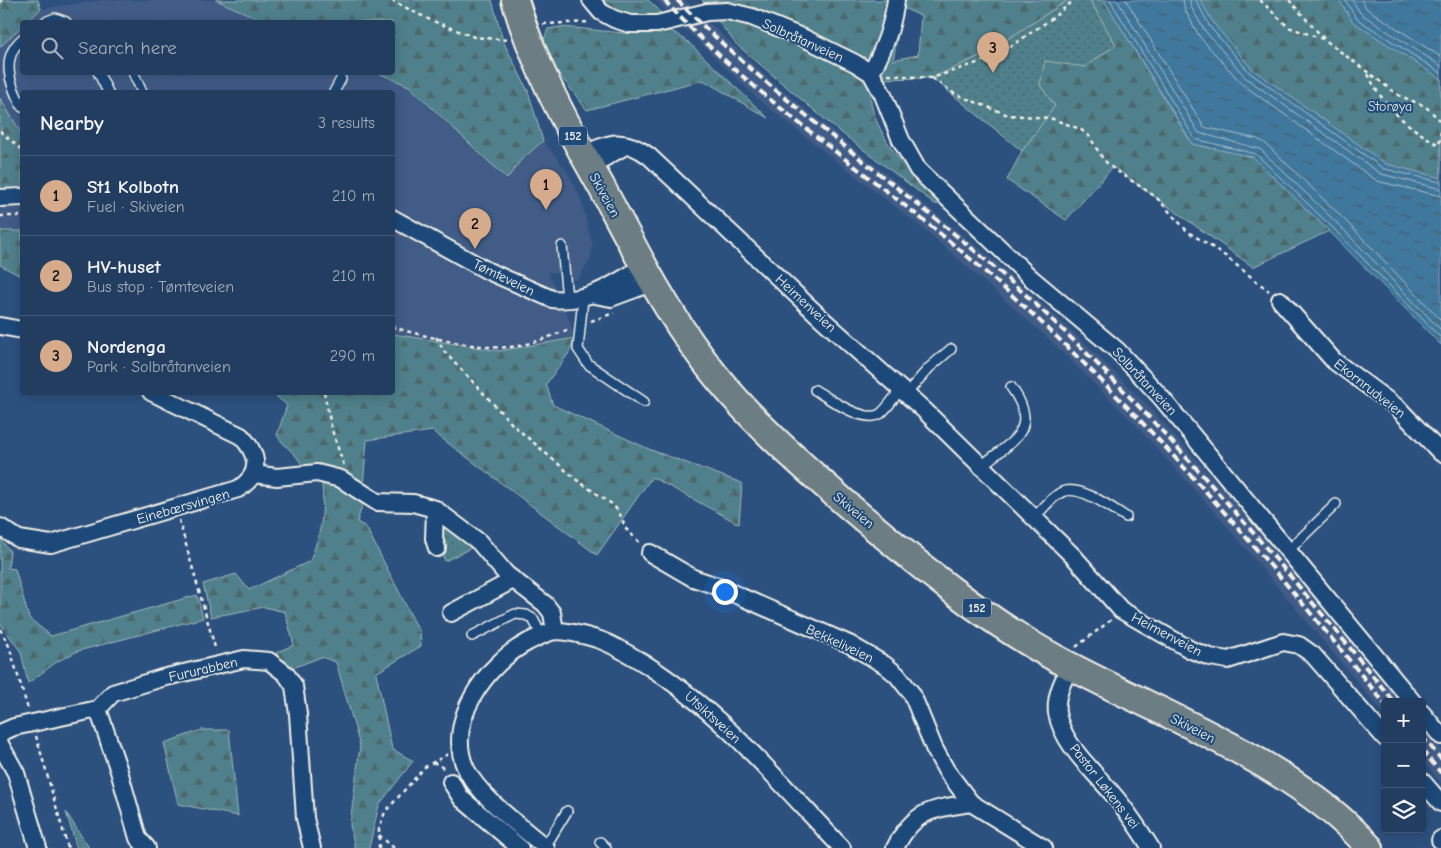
<!DOCTYPE html>
<meta charset="utf-8">
<style>
:root{--surface:#223d5f;--page:#2a4465;--text:#f1f3f6;--muted:#a2aebd;--line:#3f5674;--accent:#d6ab8b}
body{margin:0;font-family:"Comic Neue",sans-serif;background:var(--page);color:var(--text)}
.controls{position:absolute;right:15px;bottom:15px;display:grid;overflow:hidden;border-radius:5px;box-shadow:0 2px 12px #0003}
.controls button{width:45px;height:45px;display:grid;place-items:center;padding:0;border:0;border-bottom:1px solid var(--line);background:var(--surface);color:var(--text);font:25px sans-serif}
.you{position:absolute;left:724px;top:591px;width:18px;height:18px;margin:-12px;border:4px solid #fff;border-radius:50%;background:#1a73e8;box-shadow:0 0 0 8px #1a73e833}
.badge{display:grid;place-items:center;width:32px;height:32px;border-radius:50%;background:var(--accent);color:#111;font-size:16px;font-weight:700}
.pin{position:absolute;translate:-50% -41px;filter:drop-shadow(0 1px 2px #0008)}
.pin::after{content:'';position:absolute;top:26px;width:18px;height:15px;background:inherit;clip-path:polygon(0 0,100% 0,50% 100%)}
.list{margin:0;padding:0;list-style:none}
h2{display:flex;justify-content:space-between;align-items:center;height:65px;margin:0;padding:0 20px;font-size:21px}
h2 small{font-size:16px;font-weight:400;color:var(--muted)}
.list li{display:grid;grid-template-columns:32px 1fr auto;gap:15px;align-items:center;box-sizing:border-box;height:80px;padding:0 20px;border-top:1px solid var(--line)}
.list b{display:block;font-size:19px;white-space:nowrap}
.list p{margin:0;font-size:16px;white-space:nowrap;color:var(--muted)}
.list em{font-size:16px;font-style:normal;color:var(--muted)}
.icon{flex:none;width:28px;height:28px;fill:none;stroke:currentColor;stroke-width:2;stroke-linecap:round;stroke-linejoin:round}
.map{position:relative;flex:none;width:1441px;height:848px;overflow:hidden}
.search{position:absolute;background:var(--surface);box-shadow:0 2px 12px #0003;left:20px;top:20px;width:375px;height:55px;display:flex;align-items:center;gap:12px;box-sizing:border-box;padding:0 18px;border-radius:5px;color:var(--muted);font-size:19px}
.panel{position:absolute;background:var(--surface);box-shadow:0 2px 12px #0003;left:20px;top:90px;width:375px;height:305px;border-radius:5px}
.map>svg:first-child{display:block}
.built{fill:#415c87}
.green{fill:url(#green-dots);stroke:#a2b8ba}
.forest{fill:url(#forest-firs);stroke:#a2b8ba;fill-rule:evenodd}
.water{fill:url(#water-ripples);stroke:#88a8ba}
.lines{fill:none;stroke-linecap:round;stroke-linejoin:round}
.shore{stroke:#acc0ca;stroke-width:1}
.service-casing{stroke:#f4f1e8;stroke-width:12}
.minor-casing{stroke:#f4f1e8;stroke-width:20}
.primary-casing{stroke:#f4f1e8;stroke-width:30}
.path{stroke:#f4f1e8;stroke-width:2.5;stroke-dasharray:4 4;stroke-linecap:butt}
.service{stroke:#1f4a7a;stroke-width:9}
.minor{stroke:#1f4a7a;stroke-width:16}
.primary{stroke:#6d7d84;stroke-width:26}
.rail{stroke:#f4f1e8;stroke-width:4;stroke-dasharray:8 4;stroke-linecap:butt}
.labels{text-anchor:middle;stroke-width:4;stroke-linejoin:round;paint-order:stroke}
.shield{fill:#1f4a7a;stroke:#b4bfc7;stroke-width:1}
.shield-label{font-size:12px;font-weight:bold;fill:#f4f1e8}
.street-label{font-size:14px;fill:#f4f1e8;stroke:#1f4a7a}
.park-label{font-size:14px;fill:#dbe0da;stroke:#1f4a7a}
</style>
<div class="map">
<svg width="1441" height="848" viewBox="0 0 1441 848">
<defs>
<pattern id="green-dots" width="8" height="8" patternUnits="userSpaceOnUse" patternTransform="scale(1.25)"><rect width="8" height="8" fill="#50808b"/><path d="M2 2h.1M6 6h.1" fill="none" stroke="#4d676c" stroke-width="1.8" stroke-linecap="round"/></pattern>
<pattern id="forest-firs" width="22" height="20" patternUnits="userSpaceOnUse" patternTransform="scale(1.25)"><rect width="22" height="20" fill="#50808b"/><path d="M5 1l3.5 6h-7zM16 11l3.5 6h-7z" fill="#4d676c"/></pattern>
<pattern id="water-ripples" width="26" height="14" patternUnits="userSpaceOnUse" patternTransform="scale(1.25)"><rect width="26" height="14" fill="#40779c"/><path d="M2 4q2-2 4 0t4 0M15 11q2-2 4 0t4 0" fill="none" stroke="#446071"/></pattern>
</defs>
<rect width="100%" height="100%" fill="#2d517f"/>
<filter id="ink" filterUnits="userSpaceOnUse"><feTurbulence type="fractalNoise" baseFrequency=".02" numOctaves="2"/><feDisplacementMap in="SourceGraphic" scale="10" xChannelSelector="R" yChannelSelector="G"/><feConvolveMatrix kernelMatrix="1 2 1 2 8 2 1 2 1" color-interpolation-filters="sRGB"/></filter>
<g filter="url(#ink)">
<g class="built">
<path d="M 102,0 L 216,0 L 266,22 L 27,22 L 41,9 Z"/>
<path d="M 656,0 L 685,0 L 773,83 L 996,262 L 1092,350 L 1146,404 L 1295,569 L 1402,702 L 1385,702 L 1385,715 L 1221,519 L 1134,423 L 1050,340 L 930,234 L 759,100 Z"/>
<path d="M 22,26 L 22,72 L 378,73 L 408,86 L 507,179 L 520,161 L 543,141 L 567,171 L 581,199 L 592,244 L 591,259 L 577,280 L 547,271 L 562,300 L 575,338 L 499,351 L 393,334 L 392,92 L 22,92 L 22,134 L 0,98 L 0,47 Z"/>
<path d="M 22,189 L 22,231 L 0,231 L 0,190 Z"/>
<path d="M 1422,727 L 1441,750 L 1441,783 L 1422,760 Z"/>
</g>
<g class="green">
<path d="M 1068,0 L 1090,0 L 1116,45 L 1085,67 L 1040,85 L 1055,106 L 1022,151 L 932,78 L 986,53 Z"/>
<path d="M 442,516 L 477,545 L 445,561 L 440,549 Z"/>
</g>
<g class="forest">
<path d="M 0,0 L 38,0 L 41,9 L 27,22 L 22,22 L 22,26 L 0,47 Z"/>
<path d="M 216,0 L 492,0 L 503,41 L 528,91 L 543,141 L 520,161 L 507,179 L 409,86 L 378,73 L 392,72 L 392,22 L 266,22 Z"/>
<path d="M 602,0 L 648,0 L 660,11 L 660,16 C 639,20 616,17 602,0 Z"/>
<path d="M 702,0 L 1068,0 L 986,53 L 932,78 L 869,79 C 870,91 870,106 875,117 C 888,151 916,181 943,205 L 935,204 L 835,128 L 736,44 ZM 903,8 L 921,16 L 918,55 L 893,60 Z"/>
<path d="M 1090,0 L 1104,0 L 1192,144 L 1253,157 L 1329,231 L 1253,267 L 1113,167 L 1066,220 L 1007,180 L 1022,151 L 1055,106 L 1040,85 L 1045,61 L 1085,67 L 1116,45 Z"/>
<path d="M 1200,0 L 1339,0 L 1353,22 L 1441,79 L 1441,178 L 1386,164 L 1252,69 L 1214,24 Z"/>
<path d="M 560,27 C 599,29 634,38 672,31 L 687,41 L 768,118 L 703,80 L 587,110 L 556,70 L 542,44 L 548,29 Z"/>
<path d="M 0,98 L 22,134 L 22,189 L 0,190 Z"/>
<path d="M 0,231 L 22,231 L 22,277 L 0,265 Z"/>
<path d="M 393,334 L 499,351 L 575,338 L 569,353 L 546,384 L 553,405 L 651,450 L 742,483 L 739,524 L 652,477 L 597,555 L 432,431 L 367,440 L 363,486 L 304,469 C 295,450 287,451 277,435 L 287,405 L 272,393 L 392,392 Z"/>
<path d="M 322,481 L 346,488 L 363,503 L 357,522 L 366,527 L 420,633 L 421,646 L 376,673 L 392,749 L 413,761 L 379,805 L 369,848 L 355,848 L 350,825 L 360,746 L 336,662 L 321,657 L 290,669 L 277,658 L 277,652 L 294,645 L 285,612 L 264,607 L 211,617 L 203,584 L 236,574 L 249,590 L 310,561 C 322,530 324,514 322,481 Z"/>
<path d="M 0,539 L 10,551 L 8,568 L 15,569 L 29,618 L 51,636 L 197,595 L 203,618 L 78,651 L 58,661 L 28,683 L 21,652 L 0,623 Z"/>
<path d="M 202,730 L 229,730 L 238,816 L 178,804 L 164,743 Z"/>
<path d="M 66,812 L 89,848 L 77,848 Z"/>
</g>
<g class="water">
<path d="M 1104,0 L 1200,0 L 1214,24 L 1252,69 L 1386,164 L 1441,178 L 1441,345 L 1329,231 L 1253,157 L 1193,144 Z"/>
<path d="M 1339,0 L 1441,0 L 1441,79 L 1353,22 Z"/>
</g>
<g class="lines">
<g class="shore">
<path d="M 1110,0 L 1195,139 L 1256,154 L 1333,228 L 1441,338"/>
<path d="M 1117,0 L 1199,133 L 1260,149 L 1337,223 L 1441,330"/>
<path d="M 1126,0 L 1204,127 L 1257,139 L 1265,143 L 1343,218 L 1441,320"/>
<path d="M 1183,0 L 1185,10 L 1199,36 L 1242,84 L 1377,181 L 1441,196"/>
<path d="M 1190,0 L 1191,7 L 1205,31 L 1246,78 L 1381,174 L 1441,189"/>
<path d="M 1196,0 L 1210,27 L 1250,73 L 1384,169 L 1441,182"/>
<path d="M 1345,0 L 1357,19 L 1441,73"/>
<path d="M 1352,0 L 1361,14 L 1441,66"/>
<path d="M 1361,0 L 1367,9 L 1441,57"/>
</g>
<defs>
<g id="service">
<path d="M 45,22 L 55,18 L 66,22"/>
<path d="M 22,39 C 0,58 10,85 22,107"/>
<path d="M 98,72 L 108,92"/>
<path d="M 133,72 L 142,92"/>
<path d="M 334,92 L 341,79"/>
<path d="M 562,246 L 567,299"/>
<path d="M 583,298 L 578,349 L 588,364 L 644,402"/>
<path d="M 815,390 C 828,398 864,424 880,414 C 888,408 894,397 901,389"/>
<path d="M 906,394 L 929,368 L 951,349"/>
<path d="M 981,466 C 1012,441 1042,430 1011,387"/>
<path d="M 1034,518 C 1042,510 1051,497 1062,492 C 1079,484 1112,508 1126,517"/>
<path d="M 1289,550 L 1336,504"/>
<path d="M 472,636 L 515,614 L 526,615 L 533,619 L 542,636"/>
<path d="M 600,842 L 606,848"/>
<path d="M 545,847 L 567,811"/>
</g>
<g id="minor">
<path d="M 591,0 L 601,12 L 614,19 L 630,24 L 657,24 L 707,12 L 727,11 L 752,17 L 804,38 L 855,63 L 871,73 L 883,95 L 901,140 L 918,170 L 1031,278 L 1118,351 L 1160,396 L 1413,702"/>
<path d="M 871,73 C 884,49 892,28 896,0"/>
<path d="M 583,155 C 609,142 624,137 649,156 L 821,318 L 924,410 L 1074,557 L 1121,610 L 1191,650 L 1210,657 L 1228,660 L 1283,642 L 1299,645 L 1313,655 L 1385,738"/>
<path d="M 590,166 L 627,145"/>
<path d="M 0,198 L 22,197"/>
<path d="M 392,218 L 488,271 L 552,299 C 588,303 614,284 644,266"/>
<path d="M 595,295 L 611,298 L 654,282"/>
<path d="M 1280,300 L 1334,361 L 1398,408 L 1441,453"/>
<path d="M 0,326 L 22,330"/>
<path d="M 254,474 L 277,477 L 317,473 L 341,479 L 377,502 L 413,503 L 435,509 L 479,542 L 506,574 L 545,604 L 552,613 L 555,631"/>
<path d="M 435,509 L 434,539 L 437,548"/>
<path d="M 0,527 L 19,539 L 51,544 L 238,489 C 262,474 259,455 241,436 L 151,392"/>
<path d="M 650,553 L 693,578 L 714,585 L 849,644 L 885,665 L 897,675 L 912,694 L 934,748 L 946,770 L 971,803 L 1044,848"/>
<path d="M 451,613 L 513,580"/>
<path d="M 1071,666 C 1063,680 1055,696 1057,713 C 1063,745 1091,768 1111,792 C 1126,809 1139,829 1151,848"/>
<path d="M 98,709 L 119,771 L 138,838 L 147,848"/>
<path d="M 1422,713 L 1441,736"/>
<path d="M 0,733 L 14,727 L 98,709 L 113,693 L 162,678 L 244,659 L 269,661 L 286,674 L 294,686 L 298,714 L 305,818 L 312,848"/>
<path d="M 0,744 L 16,773 L 38,848"/>
<path d="M 1422,781 L 1441,803"/>
<path d="M 451,782 L 462,799 L 520,848"/>
<path d="M 1440,840 L 1441,839"/>
<path d="M 546,848 C 522,827 480,798 466,769 C 444,721 487,663 528,642 C 536,638 547,632 556,631 C 570,631 587,636 600,640 C 616,646 632,656 647,665 C 722,713 781,784 842,848"/>
<path d="M 895,848 C 914,810 932,809 971,803"/>
</g>
<path id="primary" d="M 515,0 C 534,66 567,126 601,186 C 632,244 662,305 702,358 C 744,415 798,462 851,508 C 916,563 982,618 1057,659 C 1158,714 1293,761 1370,848"/>
</defs>
<use href="#service" class="service-casing"/>
<use href="#minor" class="minor-casing"/>
<use href="#primary" class="primary-casing"/>
<g class="path">
<path d="M 391,0 L 428,19 L 474,37 L 509,40"/>
<path d="M 1260,0 L 1288,27 L 1323,39"/>
<path d="M 1289,0 L 1325,40 L 1398,95 L 1425,106 L 1441,121"/>
<path d="M 0,3 L 2,0"/>
<path d="M 543,24 L 590,22"/>
<path d="M 1368,74 C 1383,107 1408,127 1439,145 L 1441,130"/>
<path d="M 888,75 L 932,78 L 995,57 L 1054,17 L 1074,0"/>
<path d="M 932,78 L 955,94 L 1008,115 L 1050,118 L 1080,129 L 1089,136 L 1103,159 L 1111,167 L 1156,197 L 1188,232 L 1220,252 L 1269,291"/>
<path d="M 0,131 L 22,150"/>
<path d="M 0,216 L 22,216"/>
<path d="M 591,321 L 614,313"/>
<path d="M 392,327 C 424,336 479,350 510,347 C 531,345 551,336 570,329"/>
<path d="M 436,337 L 444,351 L 513,425 L 578,481 L 612,504 L 619,512 L 626,529 L 640,543"/>
<path d="M 324,392 L 332,430 L 344,466"/>
<path d="M 179,520 L 216,651"/>
<path d="M 0,629 L 9,646 L 28,709"/>
<path d="M 1076,647 L 1111,620"/>
<path d="M 36,736 L 68,848"/>
<path d="M 433,762 L 445,769"/>
<path d="M 379,835 L 394,848"/>
<path d="M 379,848 L 379,829 L 385,812 L 425,767 L 448,754"/>
</g>
<use href="#service" class="service"/>
<use href="#minor" class="minor"/>
<use href="#primary" class="primary"/>
<g class="rail">
<path d="M 664,0 C 755,100 872,174 974,262 C 1128,394 1258,547 1385,704"/>
<path d="M 677,0 C 785,109 914,194 1028,297 C 1163,422 1278,559 1394,702"/>
<path d="M 1422,736 L 1441,759"/>
<path d="M 1422,750 L 1441,773"/>
</g>
</g>
</g>
<g class="labels">
<g class="shield">
<rect x="559" y="126.5" width="28" height="19" rx="4"/>
<rect x="963" y="598.5" width="28" height="19" rx="4"/>
</g>
<g class="shield-label">
<text x="573" y="140">152</text>
<text x="977" y="612">152</text>
</g>
<g class="street-label">
<text transform="translate(803 40) rotate(24)" y="5">Solbråtanveien</text>
<text transform="translate(605 195) rotate(61)" y="5">Skiveien</text>
<text transform="translate(504 277) rotate(26)" y="5">Tømteveien</text>
<text transform="translate(806 303) rotate(43)" y="5">Heimenveien</text>
<text transform="translate(1145 381) rotate(47)" y="5">Solbråtanveien</text>
<text transform="translate(1370 388) rotate(38)" y="5">Ekornrudveien</text>
<text transform="translate(183 506) rotate(-16)" y="5">Einebærsvingen</text>
<text transform="translate(854 510) rotate(40)" y="5">Skiveien</text>
<text transform="translate(1167 634) rotate(28)" y="5">Heimenveien</text>
<text transform="translate(840 643) rotate(25)" y="5">Bekkeliveien</text>
<text transform="translate(203 669) rotate(-13)" y="5">Fururabben</text>
<text transform="translate(713 717) rotate(42)" y="5">Utsiktsveien</text>
<text transform="translate(1193 728) rotate(27)" y="5">Skiveien</text>
<text transform="translate(1105 786) rotate(52)" y="5">Pastor Løkens vei</text>
</g>
<g class="park-label">
<text x="1390" y="111">Storøya</text>
</g>
</g>
</svg>
<div class="controls">
<button>+</button>
<button>−</button>
<button><svg class="icon" aria-label="layers" viewBox="0 0 24 24"><path d="M12 4l9 5-9 5-9-5zM3 14l9 5 9-5"/></svg></button>
</div>
<div class="you"></div>
<div class="pin badge" style="left:546px;top:210px">1</div>
<div class="pin badge" style="left:475px;top:249px">2</div>
<div class="pin badge" style="left:993px;top:73px">3</div>
<div class="search"><svg class="icon" aria-label="search" viewBox="0 0 24 24"><circle cx="10" cy="10" r="6"/><path d="M15 15l6 6"/></svg>Search here</div>
<section class="panel">
<h2>Nearby<small>3 results</small></h2>
<ul class="list">
<li><span class="badge">1</span><div><b>St1 Kolbotn</b><p>Fuel · Skiveien</p></div><em>210 m</em></li>
<li><span class="badge">2</span><div><b>HV-huset</b><p>Bus stop · Tømteveien</p></div><em>210 m</em></li>
<li><span class="badge">3</span><div><b>Nordenga</b><p>Park · Solbråtanveien</p></div><em>290 m</em></li>
</ul>
</section>
</div>
